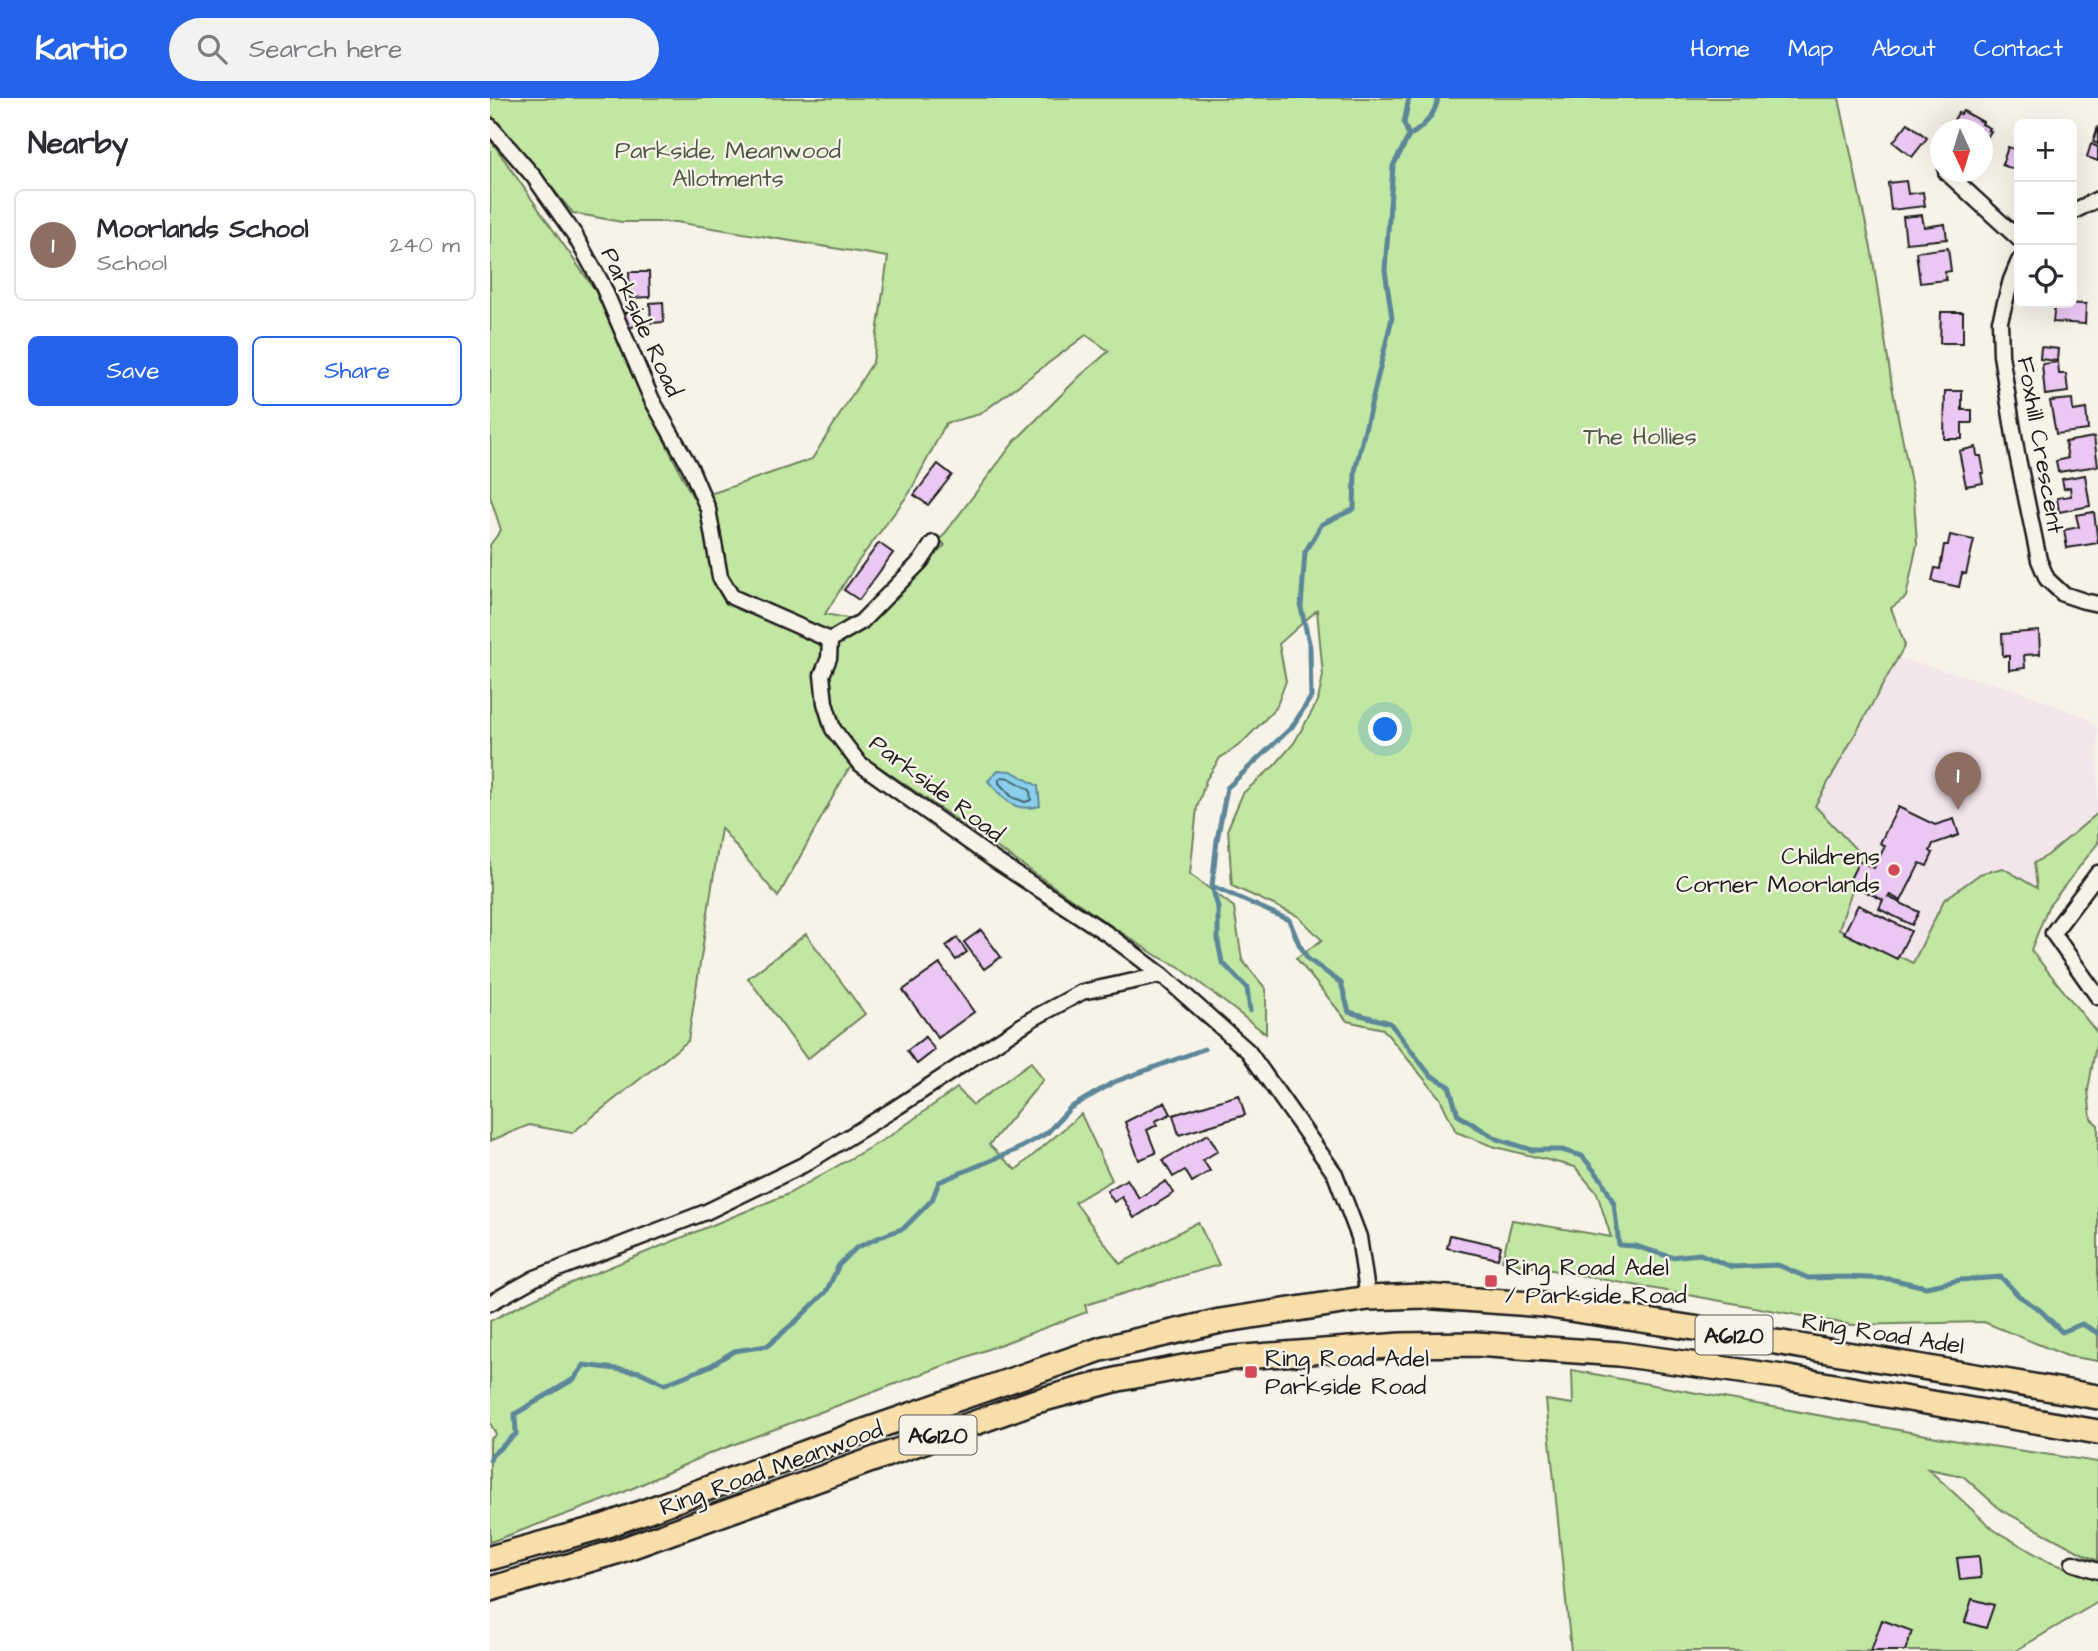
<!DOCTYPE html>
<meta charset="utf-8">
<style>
:root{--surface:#fff;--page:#f2f2f3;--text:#2b2b33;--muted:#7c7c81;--line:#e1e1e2;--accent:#2563eb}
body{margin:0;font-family:"Architects Daughter",sans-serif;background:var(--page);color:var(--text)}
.controls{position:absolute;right:21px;top:21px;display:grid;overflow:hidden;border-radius:10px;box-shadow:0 7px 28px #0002}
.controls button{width:63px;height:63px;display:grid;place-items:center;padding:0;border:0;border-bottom:2px solid var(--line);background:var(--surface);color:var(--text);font:35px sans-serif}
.compass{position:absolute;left:1440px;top:21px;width:63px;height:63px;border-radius:50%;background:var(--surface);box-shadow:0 7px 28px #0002;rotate:176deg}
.you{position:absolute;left:896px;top:632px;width:24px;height:24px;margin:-18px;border:5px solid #fff;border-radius:50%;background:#1a73e8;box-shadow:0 0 0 10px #1a73e833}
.badge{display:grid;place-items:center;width:46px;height:46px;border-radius:50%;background:var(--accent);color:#fff;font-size:23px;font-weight:700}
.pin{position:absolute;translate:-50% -58px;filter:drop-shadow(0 2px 4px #0008)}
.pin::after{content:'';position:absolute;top:37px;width:24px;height:21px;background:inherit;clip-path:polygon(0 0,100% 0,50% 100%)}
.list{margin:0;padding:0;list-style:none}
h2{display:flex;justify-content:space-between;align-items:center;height:91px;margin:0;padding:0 28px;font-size:30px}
h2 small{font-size:23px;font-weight:400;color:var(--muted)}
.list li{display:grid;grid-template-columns:46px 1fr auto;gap:21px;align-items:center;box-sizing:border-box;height:112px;margin:0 14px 14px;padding:0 14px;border:2px solid var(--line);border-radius:10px}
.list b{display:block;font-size:26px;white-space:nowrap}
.list p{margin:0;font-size:23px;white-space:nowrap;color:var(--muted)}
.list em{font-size:23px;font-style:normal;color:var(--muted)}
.actions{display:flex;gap:14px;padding:21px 28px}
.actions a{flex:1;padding:16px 0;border:2px solid var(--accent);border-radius:10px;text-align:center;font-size:24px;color:var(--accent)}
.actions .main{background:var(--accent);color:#fff}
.icon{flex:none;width:38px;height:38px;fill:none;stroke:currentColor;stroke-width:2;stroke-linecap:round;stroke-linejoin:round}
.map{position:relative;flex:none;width:1608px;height:1553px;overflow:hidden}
header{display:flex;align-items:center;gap:42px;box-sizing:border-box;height:98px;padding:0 35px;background:var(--accent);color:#fff}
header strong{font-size:33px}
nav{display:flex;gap:38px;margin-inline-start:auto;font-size:24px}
.search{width:490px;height:63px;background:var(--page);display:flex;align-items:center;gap:18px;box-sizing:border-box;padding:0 24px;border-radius:38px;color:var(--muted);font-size:26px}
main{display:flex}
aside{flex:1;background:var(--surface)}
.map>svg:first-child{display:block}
.built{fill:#f3e6eb}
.green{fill:#c2e7a2;stroke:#6f825f;stroke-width:2;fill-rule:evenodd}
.water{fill:#89cfeb;stroke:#5d8798;stroke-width:2}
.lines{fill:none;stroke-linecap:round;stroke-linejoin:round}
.shore{stroke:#48646f;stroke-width:2}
.stream{stroke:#5d8798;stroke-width:5}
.building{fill:#ebc8f3;stroke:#1c1c1c;stroke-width:2}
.minor-casing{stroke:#1c1c1c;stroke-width:19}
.trunk-casing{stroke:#1c1c1c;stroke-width:28}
.minor{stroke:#f7f3e8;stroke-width:14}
.trunk{stroke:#f8deab;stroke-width:23}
.poi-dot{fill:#d1495b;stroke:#f7f3e8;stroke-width:2.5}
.labels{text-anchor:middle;stroke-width:5;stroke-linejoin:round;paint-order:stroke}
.shield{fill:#f7f3e8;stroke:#5e5c59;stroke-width:2}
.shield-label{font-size:23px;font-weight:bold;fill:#1c1c1c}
.park-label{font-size:24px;fill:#4e5944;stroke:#f7f3e8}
.street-label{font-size:24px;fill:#1c1c1c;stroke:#f7f3e8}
.poi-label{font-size:24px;fill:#1c1c1c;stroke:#f7f3e8;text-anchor:start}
</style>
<header>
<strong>Kartio</strong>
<div class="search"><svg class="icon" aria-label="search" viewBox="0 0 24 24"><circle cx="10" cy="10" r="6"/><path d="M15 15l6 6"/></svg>Search here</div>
<nav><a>Home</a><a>Map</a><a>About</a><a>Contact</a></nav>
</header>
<main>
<aside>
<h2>Nearby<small></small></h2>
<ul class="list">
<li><span class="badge" style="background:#8d6e63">1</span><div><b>Moorlands School</b><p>School</p></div><em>240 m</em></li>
</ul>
<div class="actions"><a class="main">Save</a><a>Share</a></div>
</aside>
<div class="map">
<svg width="1608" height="1553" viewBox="0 0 1608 1553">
<rect width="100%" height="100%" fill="#f7f3e8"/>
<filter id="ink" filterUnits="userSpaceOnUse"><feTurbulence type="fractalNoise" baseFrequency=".0143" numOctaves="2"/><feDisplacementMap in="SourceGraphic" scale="14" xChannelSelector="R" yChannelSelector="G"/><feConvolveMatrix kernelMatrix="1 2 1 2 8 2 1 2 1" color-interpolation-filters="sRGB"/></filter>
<g filter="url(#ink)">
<path class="built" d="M 1408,560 L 1527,592 L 1597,620 L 1608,631 L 1608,715 L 1558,757 L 1544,765 L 1547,791 L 1454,802 L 1423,865 L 1349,832 L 1373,760 L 1325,708 Z"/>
<g class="green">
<path d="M 0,0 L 1349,0 L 1382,155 L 1402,288 L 1424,400 L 1427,446 L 1416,499 L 1401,510 L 1415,547 L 1325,708 L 1373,759 L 1349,831 L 1423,865 L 1454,802 L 1490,776 L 1513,770 L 1547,790 L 1544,765 L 1558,757 L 1608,715 L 1608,745 L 1558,809 L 1541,852 L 1608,936 L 1598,992 L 1601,1021 L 1608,1027 L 1608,1263 L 1577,1258 L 1494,1224 L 1362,1227 L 1012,1163 L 1022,1122 L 1121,1139 L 1107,1095 L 1085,1069 L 1002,1048 L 966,1034 L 950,1000 L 893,931 L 857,923 L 806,860 L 832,842 L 808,818 L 742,788 L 738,730 L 753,695 L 785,667 L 804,645 L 828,603 L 833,577 L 827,512 L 789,546 L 796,583 L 786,610 L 751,646 L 730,660 L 716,682 L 707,710 L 700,776 L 744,809 L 752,862 L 776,891 L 776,936 L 688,868 L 667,858 L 617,825 L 375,659 L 357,673 L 288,799 L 231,730 L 198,943 L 82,1035 L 39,1027 L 0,1043 L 0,447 L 11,432 L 0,398 L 0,41 L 105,192 L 147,287 L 202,398 L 223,395 L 322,361 L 383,264 L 398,159 L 186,124 L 132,124 L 83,115 L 0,16 ZM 596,237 L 619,253 L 590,278 L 524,344 L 450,442 L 455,447 L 378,524 L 335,516 L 367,465 L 420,394 L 456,325 L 490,316 Z"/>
<path d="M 316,836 L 375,916 L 317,961 L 258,880 Z"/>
<path d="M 541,964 L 553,982 L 499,1047 L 526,1072 L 591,1016 L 622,1082 L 585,1104 L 630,1166 L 708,1124 L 729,1167 L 595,1207 L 597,1214 L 221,1355 L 123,1399 L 0,1444 L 0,1342 L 6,1336 L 0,1325 L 0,1223 L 47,1199 L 298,1096 L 400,1038 L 467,990 L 483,1007 Z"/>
<path d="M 1082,1272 L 1474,1344 L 1608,1364 L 1608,1463 L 1597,1458 L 1511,1412 L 1473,1378 L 1438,1371 L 1504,1432 L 1559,1464 L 1608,1481 L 1608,1504 L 1525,1553 L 1081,1553 L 1056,1302 L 1083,1306 Z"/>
</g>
<path class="water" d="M 508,672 L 521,673 L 548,688 L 550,708 C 523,715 515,702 498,683 Z"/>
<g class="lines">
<path class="shore" d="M 512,679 L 519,680 L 540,692 L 541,702 L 535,704 L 522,699 L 509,685 L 509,681 Z"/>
<g class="stream">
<path d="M 919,38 C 934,29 945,17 948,0"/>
<path d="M 722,788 L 799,822 L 809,846 L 818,861 L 851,885 L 859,914 L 900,925 L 940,977 L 959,988 L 968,1017 L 1007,1041 L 1042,1052 L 1072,1052 L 1092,1058 L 1112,1082 L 1124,1106 L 1129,1147 L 1145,1148 L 1181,1159 L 1210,1156 L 1242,1169 L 1288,1167 L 1318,1180 L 1355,1179 L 1400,1181 L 1436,1189 L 1470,1182 L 1511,1179 L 1529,1198 L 1550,1212 L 1572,1234 L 1592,1226 L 1608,1235"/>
<path d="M 760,913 L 757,890 L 732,864 L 728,844 L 728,810 L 722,788 L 727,742 L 737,690 L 802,629 L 821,599 L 820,549 L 811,510 L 815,454 L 832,426 L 864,411 L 865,373 L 902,220 L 895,172 L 903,68 L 919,38 L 914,25 L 919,0"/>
<path d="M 0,1362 L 2,1357 L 26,1336 L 25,1316 L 84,1281 L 94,1267 L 150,1274 L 175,1286 L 220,1268 L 244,1253 L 277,1248 L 305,1224 L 336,1194 L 349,1167 L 366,1150 L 390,1139 L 414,1130 L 442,1102 L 449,1084 L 526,1052 L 557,1035 L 580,1010 L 624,984 L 714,951"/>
</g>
</g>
<g class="building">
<path d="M 1473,13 L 1493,24 L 1492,26 L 1500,30 L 1498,32 L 1501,33 L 1495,43 L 1492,42 L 1492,32 L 1454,32 L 1458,25 L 1461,27 L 1468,15 L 1471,16 Z"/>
<path d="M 1418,25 L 1437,40 L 1422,59 L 1403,44 Z"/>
<path d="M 1608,28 L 1608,46 L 1603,44 Z"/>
<path d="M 1601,46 L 1608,49 L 1608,63 L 1597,59 Z"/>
<path d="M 1518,49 L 1529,53 L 1529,73 L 1512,67 Z"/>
<path d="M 1416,83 L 1418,96 L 1433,94 L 1435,108 L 1401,112 L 1398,85 Z"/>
<path d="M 1432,117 L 1434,129 L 1455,126 L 1457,141 L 1416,145 L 1413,119 Z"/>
<path d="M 1458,150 L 1461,173 L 1455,174 L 1456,182 L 1430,185 L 1426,154 Z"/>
<path d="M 139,174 L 159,174 L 160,199 L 140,200 Z"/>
<path d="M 173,204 L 174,224 L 161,225 L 160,205 Z"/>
<path d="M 1565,205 L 1596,206 L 1595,226 L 1563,224 Z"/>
<path d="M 146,210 L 153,225 L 139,230 L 133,216 Z"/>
<path d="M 1451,214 L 1473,214 L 1473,245 L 1450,245 Z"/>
<path d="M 1551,249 L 1568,251 L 1567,263 L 1550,261 Z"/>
<path d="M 1568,264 L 1569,276 L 1576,276 L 1578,294 L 1555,297 L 1552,266 Z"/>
<path d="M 1455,293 L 1472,293 L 1472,312 L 1482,312 L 1482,325 L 1472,325 L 1472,341 L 1454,341 Z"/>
<path d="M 1582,301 L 1583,313 L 1596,311 L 1598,332 L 1566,336 L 1560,303 Z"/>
<path d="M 1604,339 L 1608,368 L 1568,374 L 1566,363 L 1578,360 L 1575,344 Z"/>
<path d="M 1486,349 L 1487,358 L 1491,358 L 1494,375 L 1491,375 L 1493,385 L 1476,388 L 1469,353 Z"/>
<path d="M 448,366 L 462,377 L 438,407 L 424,397 Z"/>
<path d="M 1595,377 L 1600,408 L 1569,414 L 1567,400 L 1581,398 L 1580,389 L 1574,391 L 1572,381 Z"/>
<path d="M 1604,414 L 1608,445 L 1577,450 L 1574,432 L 1589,429 L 1586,417 Z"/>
<path d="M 1460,437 L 1484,442 L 1476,476 L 1472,475 L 1469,489 L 1442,483 L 1445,470 L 1450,471 L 1454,447 L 1458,447 Z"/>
<path d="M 389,445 L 403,455 L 369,502 L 354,492 Z"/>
<path d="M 1549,533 L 1550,556 L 1534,557 L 1535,570 L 1519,572 L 1519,558 L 1513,558 L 1512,536 Z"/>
<path d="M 1408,709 L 1445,727 L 1464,721 L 1469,737 L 1443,746 L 1440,753 L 1443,755 L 1437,768 L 1430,765 L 1411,803 L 1400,797 L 1398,799 L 1429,814 L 1422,827 L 1389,811 L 1393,802 L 1358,785 L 1369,763 L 1384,770 L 1395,748 L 1390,745 Z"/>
<path d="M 1368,807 L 1421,833 L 1407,861 L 1354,835 Z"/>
<path d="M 491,832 L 511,859 L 494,871 L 474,844 Z"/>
<path d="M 467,840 L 477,854 L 466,862 L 456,848 Z"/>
<path d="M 450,866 L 484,914 L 448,940 L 413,892 Z"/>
<path d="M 435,939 L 445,952 L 427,966 L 417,953 Z"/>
<path d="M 749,997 L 755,1017 L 689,1037 L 683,1017 Z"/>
<path d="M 675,1004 L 681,1016 L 665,1023 L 667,1027 L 657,1032 L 666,1055 L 649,1062 L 635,1024 Z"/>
<path d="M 718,1036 L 728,1053 L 713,1062 L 720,1073 L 702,1084 L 695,1072 L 683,1079 L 673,1062 Z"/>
<path d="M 637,1081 L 649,1100 L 676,1083 L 684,1095 L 644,1120 L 632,1099 L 624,1104 L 617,1093 Z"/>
<path d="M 960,1137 L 1011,1148 L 1008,1161 L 957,1150 Z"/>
<path d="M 1489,1458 L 1491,1480 L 1470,1482 L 1467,1460 Z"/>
<path d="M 1482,1501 L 1504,1507 L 1496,1530 L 1475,1524 Z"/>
<path d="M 1392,1522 L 1422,1533 L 1415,1553 L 1381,1553 Z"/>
</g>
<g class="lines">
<defs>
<g id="minor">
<path d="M 0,28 L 44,79 L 84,136 L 112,186 L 162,302 L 200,369 L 218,411 L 230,479 L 242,499 L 340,542"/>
<path d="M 1456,74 L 1529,141"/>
<path d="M 1582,114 L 1608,101"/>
<path d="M 1529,163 L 1521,182 L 1510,223 L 1511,257 L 1527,356 L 1549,462 L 1557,481 L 1573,496 L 1594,503 L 1608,506"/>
<path d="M 340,542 L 339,560 L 332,577 L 335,605 L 343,631 L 369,665 L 503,761 L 619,837 L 672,877 L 758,953 L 845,1076 L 869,1139 L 878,1200"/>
<path d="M 340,542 L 371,524 L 431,463 L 443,445"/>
<path d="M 1608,775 L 1563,835 L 1608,899"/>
<path d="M 0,1205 L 45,1180 L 216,1114 L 313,1067 L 401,1013 L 542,921 L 592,894 L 672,877"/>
<path d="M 1583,1465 L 1608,1473"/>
</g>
<g id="trunk">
<path d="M 0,1460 L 115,1428 L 366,1336 L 611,1251 L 730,1223 L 878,1200 L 932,1198 L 1053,1207 L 1204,1230 L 1608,1299"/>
<path d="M 0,1491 L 126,1454 L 543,1304 L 629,1281 L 742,1260 L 911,1247 L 985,1246 L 1129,1256 L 1293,1279 L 1608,1334"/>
</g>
</defs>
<use href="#minor" class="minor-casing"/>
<use href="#trunk" class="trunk-casing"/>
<use href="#minor" class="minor"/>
<use href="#trunk" class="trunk"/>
</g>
</g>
<g class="poi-dot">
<circle cx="1404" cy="772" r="7"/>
<rect x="994" y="1176" width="14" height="14" rx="3.5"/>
<rect x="754" y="1267" width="14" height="14" rx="3.5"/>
</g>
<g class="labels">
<g class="shield">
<rect x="1205.5" y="1217.5" width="77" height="39" rx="5"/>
<rect x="409.5" y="1317.5" width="77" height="39" rx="5"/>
</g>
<g class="shield-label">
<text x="1244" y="1245">A6120</text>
<text x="448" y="1345">A6120</text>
</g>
<g class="park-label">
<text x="238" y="60">Parkside, Meanwood<tspan x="238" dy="28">Allotments</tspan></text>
<text x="1150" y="346">The Hollies</text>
</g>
<g class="street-label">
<text transform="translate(152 224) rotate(65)" y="8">Parkside Road</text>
<text transform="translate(1551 347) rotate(80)" y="8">Foxhill Crescent</text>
<text transform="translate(447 690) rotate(37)" y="8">Parkside Road</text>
<text transform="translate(1393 1235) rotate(9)" y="8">Ring Road Adel</text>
<text transform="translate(281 1370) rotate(-20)" y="8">Ring Road Meanwood</text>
</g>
<g class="poi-label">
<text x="1390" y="766" text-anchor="end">Childrens<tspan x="1390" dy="28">Corner Moorlands</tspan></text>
<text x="1015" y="1177">Ring Road Adel<tspan x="1015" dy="28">/ Parkside Road</tspan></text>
<text x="775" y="1268">Ring Road Adel<tspan x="775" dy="28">Parkside Road</tspan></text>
</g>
</g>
</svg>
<div class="controls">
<button>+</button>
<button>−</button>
<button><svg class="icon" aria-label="locate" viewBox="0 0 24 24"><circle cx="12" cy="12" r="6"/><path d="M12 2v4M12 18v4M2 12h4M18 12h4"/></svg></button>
</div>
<svg class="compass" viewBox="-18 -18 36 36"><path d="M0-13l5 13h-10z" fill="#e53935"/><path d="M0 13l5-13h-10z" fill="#7c7c81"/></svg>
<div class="you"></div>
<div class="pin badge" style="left:1468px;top:712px;background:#8d6e63">1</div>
</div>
</main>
